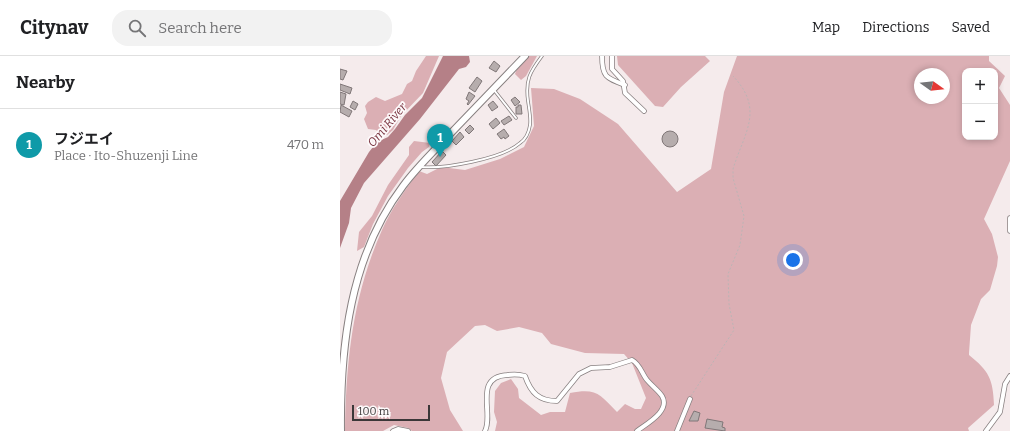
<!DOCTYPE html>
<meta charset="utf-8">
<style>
:root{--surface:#fff;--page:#f2f2f2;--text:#202124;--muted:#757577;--line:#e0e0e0;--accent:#111827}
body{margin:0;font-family:Bitter,"Noto Sans JP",serif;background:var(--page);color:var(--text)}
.controls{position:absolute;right:12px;top:12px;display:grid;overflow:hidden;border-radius:8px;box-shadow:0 2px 6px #0003}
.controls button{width:36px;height:36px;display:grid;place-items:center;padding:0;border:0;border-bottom:1px solid var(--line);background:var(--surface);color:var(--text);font:20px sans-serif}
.compass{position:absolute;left:574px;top:12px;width:36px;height:36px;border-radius:50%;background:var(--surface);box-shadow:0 2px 6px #0003;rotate:105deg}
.scale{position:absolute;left:12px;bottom:10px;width:78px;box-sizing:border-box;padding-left:4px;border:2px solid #3b3738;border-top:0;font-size:11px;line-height:14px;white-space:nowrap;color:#3b3738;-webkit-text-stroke:3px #fefafb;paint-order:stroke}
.you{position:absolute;left:453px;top:204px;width:14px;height:14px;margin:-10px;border:3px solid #fff;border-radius:50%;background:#1a73e8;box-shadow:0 0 0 6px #1a73e833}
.badge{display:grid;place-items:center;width:26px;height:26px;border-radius:50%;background:var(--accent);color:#fff;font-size:13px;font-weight:700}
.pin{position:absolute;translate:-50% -33px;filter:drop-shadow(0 1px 2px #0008)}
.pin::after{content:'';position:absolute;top:21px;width:14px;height:12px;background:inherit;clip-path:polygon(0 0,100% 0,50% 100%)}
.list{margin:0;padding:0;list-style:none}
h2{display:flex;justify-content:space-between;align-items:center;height:52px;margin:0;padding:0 16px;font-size:17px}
h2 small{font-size:13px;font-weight:400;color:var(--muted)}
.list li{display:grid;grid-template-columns:26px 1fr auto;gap:12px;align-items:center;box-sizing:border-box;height:72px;padding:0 16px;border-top:1px solid var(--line)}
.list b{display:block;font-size:15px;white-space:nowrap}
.list p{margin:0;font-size:13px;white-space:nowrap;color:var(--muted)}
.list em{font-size:13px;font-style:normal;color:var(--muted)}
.icon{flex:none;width:22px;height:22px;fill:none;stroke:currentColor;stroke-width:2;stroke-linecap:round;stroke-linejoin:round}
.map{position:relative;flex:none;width:670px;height:375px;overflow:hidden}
header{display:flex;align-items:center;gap:24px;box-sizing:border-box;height:56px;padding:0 20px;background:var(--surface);border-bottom:1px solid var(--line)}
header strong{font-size:19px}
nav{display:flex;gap:22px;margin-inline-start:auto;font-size:14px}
.search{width:280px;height:36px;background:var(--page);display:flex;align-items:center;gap:10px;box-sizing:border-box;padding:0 14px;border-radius:16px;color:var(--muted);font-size:15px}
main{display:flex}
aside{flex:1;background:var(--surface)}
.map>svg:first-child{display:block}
.green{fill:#dbafb4;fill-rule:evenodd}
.water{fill:#b58087}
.building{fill:#b6adad;stroke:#807778}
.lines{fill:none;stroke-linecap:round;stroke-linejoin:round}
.service-casing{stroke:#888081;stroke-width:3.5}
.minor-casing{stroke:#888081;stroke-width:5.5}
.primary-casing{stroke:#888081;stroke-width:8}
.path{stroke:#bcb4b5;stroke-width:1;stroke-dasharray:2 2;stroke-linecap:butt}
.service{stroke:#fff;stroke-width:2}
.minor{stroke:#fff;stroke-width:4}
.primary{stroke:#fff;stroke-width:6}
.labels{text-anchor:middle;stroke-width:3.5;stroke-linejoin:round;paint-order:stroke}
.water-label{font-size:12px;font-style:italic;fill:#7a3642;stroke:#fefafb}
</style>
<header>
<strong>Citynav</strong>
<div class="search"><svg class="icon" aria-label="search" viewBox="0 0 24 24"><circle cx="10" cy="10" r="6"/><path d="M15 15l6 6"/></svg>Search here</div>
<nav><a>Map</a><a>Directions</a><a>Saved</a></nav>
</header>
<main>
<aside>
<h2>Nearby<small></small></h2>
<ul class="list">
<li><span class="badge" style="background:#0f9aa8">1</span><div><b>フジエイ</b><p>Place · Ito-Shuzenji Line</p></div><em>470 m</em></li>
</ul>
</aside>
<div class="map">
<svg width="670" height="375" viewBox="0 0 670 375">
<rect width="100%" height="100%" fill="#f5ebec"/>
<g class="green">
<path d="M 86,0 L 99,0 L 83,37 L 61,60 L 53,74 L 47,79 L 42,79 L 36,74 L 28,73 L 24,63 L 27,57 L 25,50 L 28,46 L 36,41 L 45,45 L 62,38 L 67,28 L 72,25 L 76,15 Z"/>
<path d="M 197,0 L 186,20 L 181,24 L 175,18 L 177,13 L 189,0 Z"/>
<path d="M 277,0 L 365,0 L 370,5 L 341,31 L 323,51 L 315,50 L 278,9 Z"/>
<path d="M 397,0 L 649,0 L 649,5 L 665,20 L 659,32 L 670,49 L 670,105 L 644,163 L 652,178 L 658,201 L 657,210 L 650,234 L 641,243 L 631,269 L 629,297 L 629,299 C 649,315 653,323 654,349 L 628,372 L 629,375 L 155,375 L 157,366 L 154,356 L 155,335 L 161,327 L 171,323 L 178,333 L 179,342 L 201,359 L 210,356 L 225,356 L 230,337 C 257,332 259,338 277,356 L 285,348 L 295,353 L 301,353 L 306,342 L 292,307 L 284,298 L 245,297 L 211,288 L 202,277 L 179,271 L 157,275 L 145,269 L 135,270 L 107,296 L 101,322 L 110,354 L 123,375 L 72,375 L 68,372 L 54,369 L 43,375 L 5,375 C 6,304 13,239 42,174 C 51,153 66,133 79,115 L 87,118 L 101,111 L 125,114 L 160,103 L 184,91 L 194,70 L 191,32 L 214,33 L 240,43 L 278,68 L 337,136 L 371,113 L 384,36 ZM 625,15 L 655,15 L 655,81 L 625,81 ZM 580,18 L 604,18 L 604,42 L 580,42 Z"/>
<path d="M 74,85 L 90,87 L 89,91 L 82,96 L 68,112 L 48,140 L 33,168 L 24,191 L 17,195 L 19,176 L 32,160 L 48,129 L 69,99 L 69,91 Z"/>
</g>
<path class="water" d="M 103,0 L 129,0 L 130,6 L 126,11 L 119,13 L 80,63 L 24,127 L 11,152 L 9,167 L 0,192 L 0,145 L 29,96 L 37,86 L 48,81 L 55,73 L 65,59 L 82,42 Z"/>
<g class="building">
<path d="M 154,5 L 160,10 L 156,16 L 149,12 Z"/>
<path d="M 0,13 L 7,15 L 3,24 L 0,23 Z"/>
<path d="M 137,21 L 142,25 L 135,36 L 129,32 Z"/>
<path d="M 0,28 L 12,32 L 10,38 L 0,34 Z"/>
<path d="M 0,36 L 6,38 L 4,49 L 0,48 Z"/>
<path d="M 129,36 L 135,40 L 128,49 L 127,48 L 129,45 L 126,43 Z"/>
<path d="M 175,41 L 180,46 L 175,50 L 171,44 Z"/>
<path d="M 13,45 L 18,48 L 15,54 L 10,51 Z"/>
<path d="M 153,45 L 158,51 L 152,55 L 148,49 Z"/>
<path d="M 1,49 L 12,55 L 9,61 L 0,56 Z"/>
<path d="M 178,49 L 181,49 L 182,58 L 176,58 L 176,51 L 178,51 Z"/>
<path d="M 169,60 L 172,64 L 164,69 L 161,65 Z"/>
<path d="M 156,62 L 160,67 L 153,73 L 149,68 Z"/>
<path d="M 130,69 L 134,73 L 129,78 L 125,74 Z"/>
<path d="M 164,73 L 169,80 L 165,83 L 164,81 L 161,83 L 157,78 Z"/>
<circle cx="330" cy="83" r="8"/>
<path d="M 120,76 L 124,81 L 116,89 L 112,85 Z"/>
<path d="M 102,95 L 106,99 L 96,110 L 92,106 Z"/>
<path d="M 354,355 L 360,357 L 358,365 L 349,365 Z"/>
<path d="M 367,363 L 383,366 L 382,371 L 385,372 L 385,375 L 365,372 Z"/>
</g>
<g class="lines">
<defs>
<g id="service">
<path d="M 154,34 L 176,62"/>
<path d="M 81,111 C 104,113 162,103 180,87 C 186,83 189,76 190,69 C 191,61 189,53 188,45 C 185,24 190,16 202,0"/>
</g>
<g id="minor">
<path d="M 262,0 C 262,21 266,22 285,29"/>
<path d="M 272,0 L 272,13 L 283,25 L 285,37 L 304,55"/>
<path d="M 670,162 L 670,175"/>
<path d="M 53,375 L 58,373 L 68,375"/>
<path d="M 145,375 C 154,358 133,321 167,319 C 174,318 179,318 185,320 C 191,337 199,345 217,345 L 239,318 L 251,312 L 270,311 L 292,304 C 300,308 302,318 307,324 C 312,330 318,334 322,340 C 331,355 306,368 297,375"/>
<path d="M 337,375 L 350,343"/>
<path d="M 646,375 L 660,356 L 665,328 L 670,320"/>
</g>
<path id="primary" d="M 1,375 C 0,290 10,200 63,130 C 77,111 95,94 111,77 C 136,51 160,26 185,0"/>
</defs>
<use href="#service" class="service-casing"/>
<use href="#minor" class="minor-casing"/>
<use href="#primary" class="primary-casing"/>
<path class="path" d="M 351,340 L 394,274 L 389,248 L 388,218 L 400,189 L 404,160 L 393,122 L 393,113 C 404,77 425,54 393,20"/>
<use href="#service" class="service"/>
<use href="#minor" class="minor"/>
<use href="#primary" class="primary"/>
</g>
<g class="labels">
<g class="water-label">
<text transform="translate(47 69) rotate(-50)" y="4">Omi River</text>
</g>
</g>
</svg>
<div class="controls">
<button>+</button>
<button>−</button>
</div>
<svg class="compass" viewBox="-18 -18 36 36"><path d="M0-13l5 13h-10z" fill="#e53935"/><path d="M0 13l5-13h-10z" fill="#757577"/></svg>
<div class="scale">100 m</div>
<div class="you"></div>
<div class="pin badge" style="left:100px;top:101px;background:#0f9aa8">1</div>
</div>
</main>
